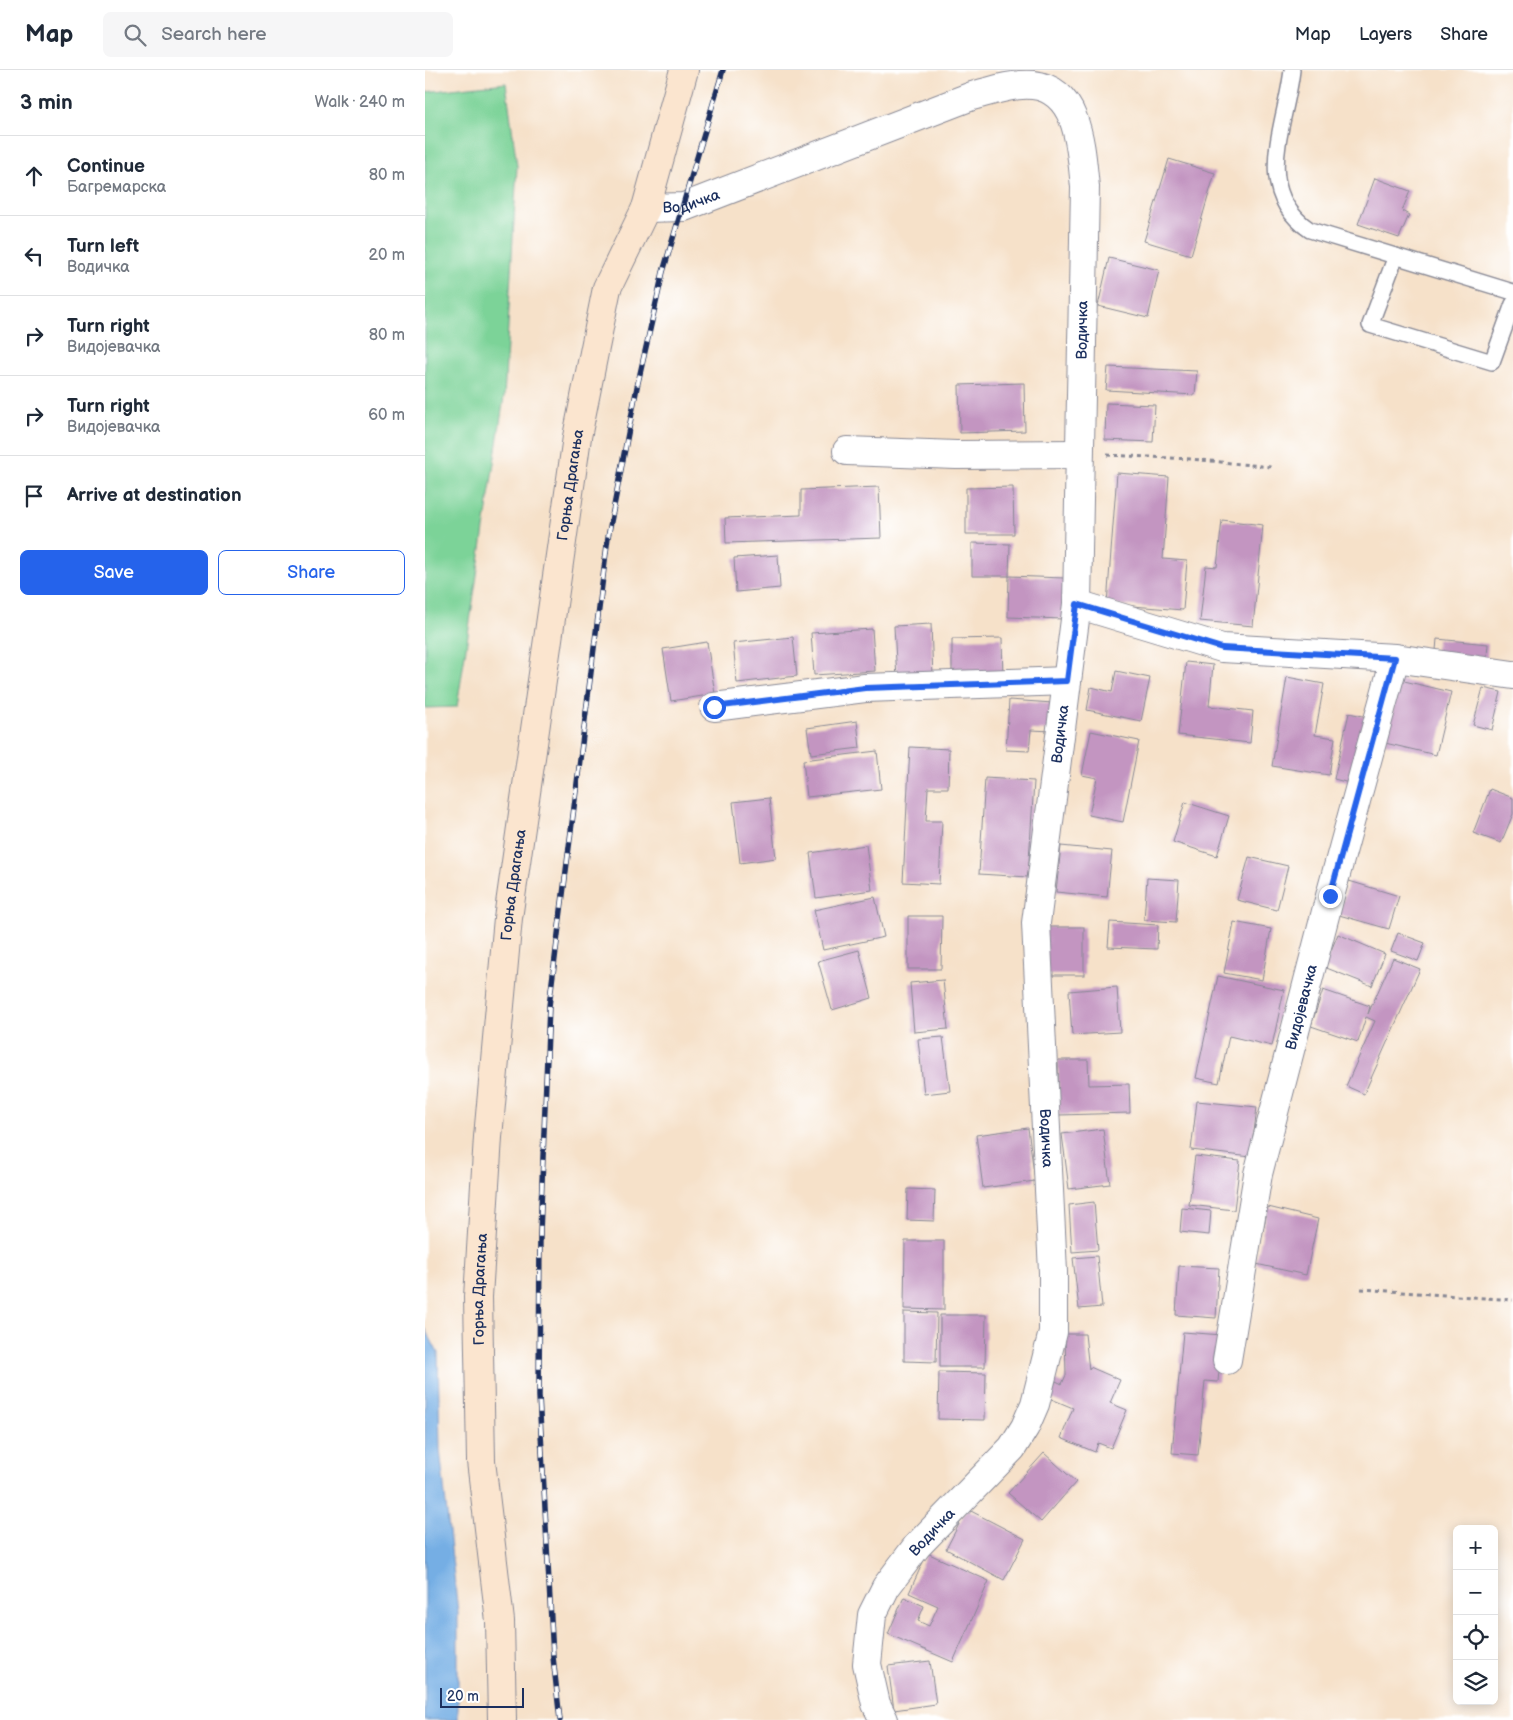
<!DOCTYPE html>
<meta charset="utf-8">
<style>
:root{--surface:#fff;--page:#f6f6f7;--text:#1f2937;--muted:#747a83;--line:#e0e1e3;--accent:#2563eb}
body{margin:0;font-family:"Balsamiq Sans",sans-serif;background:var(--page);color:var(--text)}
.controls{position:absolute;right:15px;bottom:15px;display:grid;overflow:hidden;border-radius:8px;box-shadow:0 2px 12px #0003}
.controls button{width:45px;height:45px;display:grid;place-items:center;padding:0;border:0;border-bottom:1px solid var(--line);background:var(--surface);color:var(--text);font:25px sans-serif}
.scale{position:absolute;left:15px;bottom:12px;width:84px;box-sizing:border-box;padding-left:5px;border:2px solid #1b2f5e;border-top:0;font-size:14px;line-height:18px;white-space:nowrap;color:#1b2f5e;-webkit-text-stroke:4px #fff;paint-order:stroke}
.stop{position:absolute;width:15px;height:15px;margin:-11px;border:4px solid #2563eb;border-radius:50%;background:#fff}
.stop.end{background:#2563eb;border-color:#fff;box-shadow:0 1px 5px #0008}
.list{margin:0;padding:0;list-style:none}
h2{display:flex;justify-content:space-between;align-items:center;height:65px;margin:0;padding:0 20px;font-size:21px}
h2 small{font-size:16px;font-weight:400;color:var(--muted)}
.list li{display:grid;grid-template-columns:32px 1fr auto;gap:15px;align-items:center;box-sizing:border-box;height:80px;padding:0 20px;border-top:1px solid var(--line)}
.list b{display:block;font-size:19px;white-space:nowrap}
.list p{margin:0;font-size:16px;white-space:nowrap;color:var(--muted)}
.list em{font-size:16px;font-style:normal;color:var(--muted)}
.actions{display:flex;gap:10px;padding:15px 20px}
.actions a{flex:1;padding:11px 0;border:1px solid var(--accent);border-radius:8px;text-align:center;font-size:18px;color:var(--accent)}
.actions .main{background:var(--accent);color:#fff}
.icon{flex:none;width:28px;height:28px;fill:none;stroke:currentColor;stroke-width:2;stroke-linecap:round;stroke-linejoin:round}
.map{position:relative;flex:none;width:1088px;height:1650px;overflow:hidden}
header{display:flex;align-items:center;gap:30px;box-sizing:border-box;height:70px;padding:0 25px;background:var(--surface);border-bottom:1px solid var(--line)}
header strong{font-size:24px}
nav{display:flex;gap:28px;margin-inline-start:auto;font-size:18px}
.search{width:350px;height:45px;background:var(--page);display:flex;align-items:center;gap:12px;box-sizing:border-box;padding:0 18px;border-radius:8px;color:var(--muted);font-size:19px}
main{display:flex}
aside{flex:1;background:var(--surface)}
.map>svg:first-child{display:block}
.green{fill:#7cd398;stroke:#4c817b}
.water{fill:#74aee4;stroke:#486ea1}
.building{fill:#c395c1}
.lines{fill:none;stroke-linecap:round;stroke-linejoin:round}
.lane-casing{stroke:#888894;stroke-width:18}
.street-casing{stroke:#888894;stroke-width:30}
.secondary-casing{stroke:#888894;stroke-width:30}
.path{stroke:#888894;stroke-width:3;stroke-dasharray:4 4;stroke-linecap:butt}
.lane{stroke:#fff;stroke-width:15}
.street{stroke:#fff;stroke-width:28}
.secondary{stroke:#fbe5cf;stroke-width:28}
.rail-casing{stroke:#1b2f5e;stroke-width:5.5}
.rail{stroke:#fff;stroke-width:4;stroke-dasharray:11;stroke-linecap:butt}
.route{stroke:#2563eb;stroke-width:6}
.labels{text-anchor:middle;stroke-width:4;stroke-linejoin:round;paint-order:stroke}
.street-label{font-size:15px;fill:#1b2f5e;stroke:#fff}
</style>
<header>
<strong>Map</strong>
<div class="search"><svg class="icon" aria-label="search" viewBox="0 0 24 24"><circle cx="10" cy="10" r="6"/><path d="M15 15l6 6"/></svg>Search here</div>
<nav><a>Map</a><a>Layers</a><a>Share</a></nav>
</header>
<main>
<aside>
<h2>3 min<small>Walk · 240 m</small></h2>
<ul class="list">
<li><svg class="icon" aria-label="ahead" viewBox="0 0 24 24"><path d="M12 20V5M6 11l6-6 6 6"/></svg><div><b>Continue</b><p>Багремарска</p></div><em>80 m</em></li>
<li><svg class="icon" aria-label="left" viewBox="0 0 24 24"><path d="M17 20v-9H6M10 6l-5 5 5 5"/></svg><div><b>Turn left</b><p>Водичка</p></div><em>20 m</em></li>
<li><svg class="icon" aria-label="right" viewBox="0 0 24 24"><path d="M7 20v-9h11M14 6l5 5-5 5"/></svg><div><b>Turn right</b><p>Видојевачка</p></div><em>80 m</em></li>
<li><svg class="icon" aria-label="right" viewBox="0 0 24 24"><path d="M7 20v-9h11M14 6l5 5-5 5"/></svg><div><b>Turn right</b><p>Видојевачка</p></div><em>60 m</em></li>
<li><svg class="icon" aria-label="arrive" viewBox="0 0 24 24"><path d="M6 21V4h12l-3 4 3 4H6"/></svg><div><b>Arrive at destination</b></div></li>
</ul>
<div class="actions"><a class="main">Save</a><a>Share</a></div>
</aside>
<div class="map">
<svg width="1088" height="1650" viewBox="0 0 1088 1650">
<rect width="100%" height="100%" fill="#fff"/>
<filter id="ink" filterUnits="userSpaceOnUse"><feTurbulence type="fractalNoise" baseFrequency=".02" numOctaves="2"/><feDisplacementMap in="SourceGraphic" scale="10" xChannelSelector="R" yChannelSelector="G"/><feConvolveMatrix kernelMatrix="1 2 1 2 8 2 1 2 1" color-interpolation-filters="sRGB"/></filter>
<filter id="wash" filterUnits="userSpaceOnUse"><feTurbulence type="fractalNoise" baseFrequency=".0096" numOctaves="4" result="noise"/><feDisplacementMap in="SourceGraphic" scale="20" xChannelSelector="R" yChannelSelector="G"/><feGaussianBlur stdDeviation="1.12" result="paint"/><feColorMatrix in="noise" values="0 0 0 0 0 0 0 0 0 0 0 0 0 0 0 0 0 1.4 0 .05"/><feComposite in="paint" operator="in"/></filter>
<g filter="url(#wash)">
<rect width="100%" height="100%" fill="#f6e1c9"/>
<path class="green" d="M 81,13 L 92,96 L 79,327 L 32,637 L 0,638 L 0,22 Z"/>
<path class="water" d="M 0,1258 L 13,1283 L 15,1380 L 33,1542 L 33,1650 L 0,1650 Z"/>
<g id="blocks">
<g class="building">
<path d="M 744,89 L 790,103 L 766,185 L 719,171 Z"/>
<path d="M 950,108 L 985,121 L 977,141 L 984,145 L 974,168 L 933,154 Z"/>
<path d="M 684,188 L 734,200 L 723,248 L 673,236 Z"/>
<path d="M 683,297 L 772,301 L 770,325 L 681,320 Z"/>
<path d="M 599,313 L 600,361 L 535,363 L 534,315 Z"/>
<path d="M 681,333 L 730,335 L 728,372 L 680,370 Z"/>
<path d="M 692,403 L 744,407 L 738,489 L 762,491 L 758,540 L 682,534 Z"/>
<path d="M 454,417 L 456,468 L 301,473 L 300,448 L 376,445 L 376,420 Z"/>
<path d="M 588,417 L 589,464 L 541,464 L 541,418 Z"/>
<path d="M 797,450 L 838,455 L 828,556 L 775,551 L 781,496 L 792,497 Z"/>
<path d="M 547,473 L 585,474 L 584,506 L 547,506 Z"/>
<path d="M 353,485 L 355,518 L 311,522 L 309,488 Z"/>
<path d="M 584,506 L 639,508 L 638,549 L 583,547 Z"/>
<path d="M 506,554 L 508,608 L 472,609 L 469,556 Z"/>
<path d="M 447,559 L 450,601 L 389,605 L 386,563 Z"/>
<path d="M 368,567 L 372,606 L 312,613 L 308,573 Z"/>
<path d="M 577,568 L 578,610 L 527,611 L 527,569 Z"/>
<path d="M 1012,569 L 1063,574 L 1061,598 L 1010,592 Z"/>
<path d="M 282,572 L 290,624 L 246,631 L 238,579 Z"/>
<path d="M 761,592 L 788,595 L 784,636 L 828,641 L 825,673 L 753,665 Z"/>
<path d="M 691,601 L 725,608 L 716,651 L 662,640 L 666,617 L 687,622 Z"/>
<path d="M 862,607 L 899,614 L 890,665 L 910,668 L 904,705 L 847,696 Z"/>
<path d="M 975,610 L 1026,622 L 1011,685 L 960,673 Z"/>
<path d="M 1058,618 L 1076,622 L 1067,660 L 1048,655 Z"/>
<path d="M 584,630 L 628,633 L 627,661 L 606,660 L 604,681 L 581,680 Z"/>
<path d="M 924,643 L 947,648 L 932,715 L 909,709 Z"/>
<path d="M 432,651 L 435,678 L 386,684 L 382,658 Z"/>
<path d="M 666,661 L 714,671 L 698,752 L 664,745 L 672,708 L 657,705 Z"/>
<path d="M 485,677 L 524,679 L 523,718 L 503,718 L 501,751 L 517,751 L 514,814 L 478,812 Z"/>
<path d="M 452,681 L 456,719 L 382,727 L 378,690 Z"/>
<path d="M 560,708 L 609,711 L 603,807 L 554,804 Z"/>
<path d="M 1065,719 L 1088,728 L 1088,744 L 1076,773 L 1048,763 Z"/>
<path d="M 344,728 L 351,788 L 315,793 L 308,732 Z"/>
<path d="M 760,732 L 804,746 L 792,786 L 748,772 Z"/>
<path d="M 441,775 L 447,820 L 391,828 L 385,783 Z"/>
<path d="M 636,776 L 687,781 L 682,827 L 631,822 Z"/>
<path d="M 824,787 L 863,796 L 852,840 L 812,830 Z"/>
<path d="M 722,808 L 754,810 L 751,852 L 719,850 Z"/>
<path d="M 924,811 L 974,826 L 964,859 L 914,845 Z"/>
<path d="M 450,827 L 459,867 L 398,880 L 389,840 Z"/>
<path d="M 483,846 L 517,846 L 516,899 L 483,899 Z"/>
<path d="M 685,852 L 733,855 L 732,879 L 683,877 Z"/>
<path d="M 809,852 L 846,859 L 837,910 L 799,903 Z"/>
<rect x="618" y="857" width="41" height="48"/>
<path d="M 973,863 L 1000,873 L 993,891 L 966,881 Z"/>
<path d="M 913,864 L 960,884 L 947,916 L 899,897 Z"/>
<path d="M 434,880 L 447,928 L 407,940 L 393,891 Z"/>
<path d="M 968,888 L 995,899 L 939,1024 L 921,1016 L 950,951 L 941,947 L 933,972 L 886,956 L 898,920 L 945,936 L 943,944 Z"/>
<path d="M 793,906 L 859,920 L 847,976 L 804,966 L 794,1013 L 771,1008 Z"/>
<path d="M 518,910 L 523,959 L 489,962 L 485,913 Z"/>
<path d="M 692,917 L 695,962 L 647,965 L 644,921 Z"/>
<path d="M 518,967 L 525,1021 L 499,1024 L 493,969 Z"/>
<path d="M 633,990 L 663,990 L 664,1015 L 704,1014 L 705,1043 L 634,1045 Z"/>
<path d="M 772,1031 L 832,1037 L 826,1087 L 766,1080 Z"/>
<path d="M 603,1058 L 610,1111 L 558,1118 L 551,1065 Z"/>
<path d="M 678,1059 L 685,1114 L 644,1119 L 637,1064 Z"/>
<path d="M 770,1086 L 815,1091 L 809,1140 L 764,1135 Z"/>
<path d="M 483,1119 L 510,1120 L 509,1151 L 482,1150 Z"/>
<path d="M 669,1132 L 673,1180 L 647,1182 L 644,1135 Z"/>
<path d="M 843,1137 L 893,1149 L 881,1205 L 831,1194 Z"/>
<path d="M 757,1138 L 786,1141 L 784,1165 L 755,1162 Z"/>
<path d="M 480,1171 L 519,1171 L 519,1240 L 479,1239 Z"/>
<path d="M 672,1186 L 677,1237 L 654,1239 L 648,1188 Z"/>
<path d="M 754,1196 L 794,1198 L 791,1248 L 751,1245 Z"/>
<path d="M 479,1242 L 512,1243 L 511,1292 L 479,1291 Z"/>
<path d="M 515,1245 L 561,1245 L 560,1297 L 515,1297 Z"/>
<path d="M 758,1262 L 797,1265 L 793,1312 L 780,1311 L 773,1385 L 747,1383 Z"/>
<path d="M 640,1264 L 660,1264 L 664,1300 L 665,1297 L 695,1310 L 685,1333 L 702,1340 L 686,1378 L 673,1373 L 670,1382 L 636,1368 L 648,1338 L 624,1328 L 631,1311 L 637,1314 L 641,1305 Z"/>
<path d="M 514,1302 L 561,1303 L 560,1350 L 513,1349 Z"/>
<path d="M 619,1383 L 651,1412 L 616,1452 L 583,1423 Z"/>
<path d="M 542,1439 L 600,1469 L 579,1510 L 521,1479 Z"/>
<path d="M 502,1483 L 564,1511 L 528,1592 L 463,1564 L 479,1527 L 499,1536 L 493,1551 L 504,1556 L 513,1536 L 484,1523 Z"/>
<path d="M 505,1591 L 511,1634 L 469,1640 L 463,1596 Z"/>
</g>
</g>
</g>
<g filter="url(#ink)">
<use href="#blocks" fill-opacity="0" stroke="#888894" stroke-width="1"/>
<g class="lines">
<defs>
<g id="lane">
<path d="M 867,0 C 861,56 826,120 885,160 L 1088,222"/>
<path d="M 971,186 L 945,255 L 1067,292 L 1088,234"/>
</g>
<g id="street">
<path id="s1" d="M 221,138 L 259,137 L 547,26 C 566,21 588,13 608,15 C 655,20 656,81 660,117 L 652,534 L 611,853 L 628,1202 L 628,1262 L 610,1334 L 600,1357 L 587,1378 L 492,1476 L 461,1517 L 447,1545 L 442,1594 L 451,1634 L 459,1650"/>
<path d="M 422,381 L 531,385 L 654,384"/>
<path d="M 652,534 L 797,578 L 970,588 L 1088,605"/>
<path d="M 289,637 L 440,618 L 642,611"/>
<path id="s2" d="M 802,1290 L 833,1104 L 905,826 L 970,588"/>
</g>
<g id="secondary">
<path id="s3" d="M 77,1650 L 75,1551 L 56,1391 L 53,1227 L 63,1067 L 83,848 L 152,367 L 182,218 L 221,138 L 259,0"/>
</g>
</defs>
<use href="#lane" class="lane-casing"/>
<use href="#street" class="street-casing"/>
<use href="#secondary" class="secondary-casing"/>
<g class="path">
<path d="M 682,385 L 766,389 L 846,397"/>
<path d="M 936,1219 L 1088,1230"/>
</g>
<use href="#lane" class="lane"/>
<use href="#street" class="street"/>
<use href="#secondary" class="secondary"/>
<defs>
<path id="rail" d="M 135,1650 L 128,1587 L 114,1326 L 115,1163 L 124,936 L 183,467 L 212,317 L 238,202 L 298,0"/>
</defs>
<use href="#rail" class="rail-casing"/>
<use href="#rail" class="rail"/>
</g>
</g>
<g class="lines" filter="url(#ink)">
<path class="route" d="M 289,637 L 440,618 L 642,611 L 652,534 L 797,578 L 970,588 L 905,826"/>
</g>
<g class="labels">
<g class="street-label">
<text dy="5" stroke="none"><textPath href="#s1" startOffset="46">Водичка</textPath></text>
<text transform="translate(657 260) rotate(-89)" y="5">Водичка</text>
<text dy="5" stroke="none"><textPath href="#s3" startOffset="1242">Горња Драгања</textPath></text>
<text transform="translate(635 664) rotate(-83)" y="5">Водичка</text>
<text dy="5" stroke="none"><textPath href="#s3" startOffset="838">Горња Драгања</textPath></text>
<text dy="5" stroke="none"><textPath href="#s2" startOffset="361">Видојевачка</textPath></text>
<text dy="5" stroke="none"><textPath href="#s1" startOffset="1488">Водичка</textPath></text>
<text dy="5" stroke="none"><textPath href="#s3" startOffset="432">Горња Драгања</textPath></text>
<text transform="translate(507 1462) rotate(-47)" y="5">Водичка</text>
</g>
</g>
</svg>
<div class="controls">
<button>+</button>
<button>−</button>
<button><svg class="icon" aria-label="locate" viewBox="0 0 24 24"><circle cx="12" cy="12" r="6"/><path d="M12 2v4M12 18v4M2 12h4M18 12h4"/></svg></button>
<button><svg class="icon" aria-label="layers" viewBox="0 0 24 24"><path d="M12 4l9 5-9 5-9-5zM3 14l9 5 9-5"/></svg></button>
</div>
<div class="scale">20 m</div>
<div class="stop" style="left:289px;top:637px"></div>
<div class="stop end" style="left:905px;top:826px"></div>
</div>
</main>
